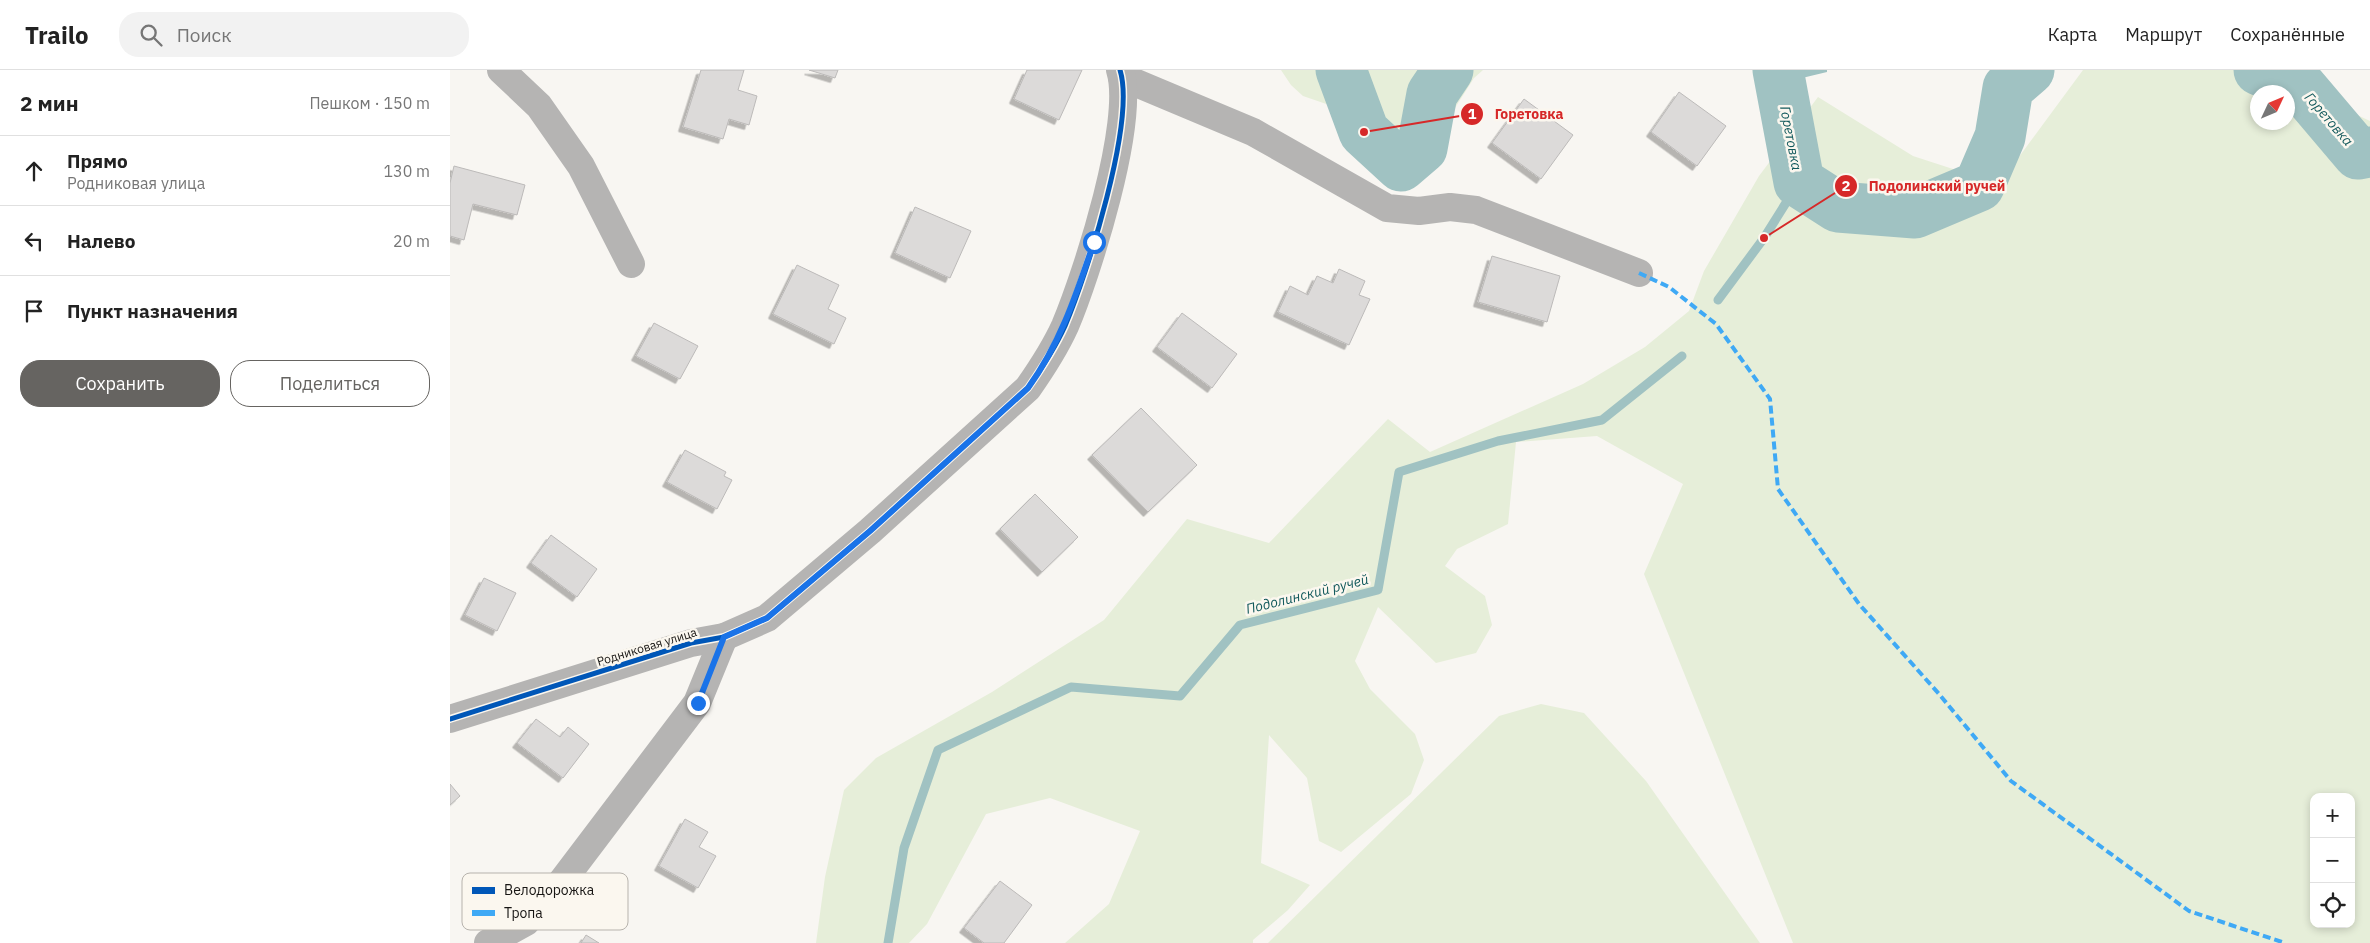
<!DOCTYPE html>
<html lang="ru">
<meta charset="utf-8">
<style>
:root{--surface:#fff;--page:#f2f2f2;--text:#222;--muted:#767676;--line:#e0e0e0;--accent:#666461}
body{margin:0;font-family:"IBM Plex Sans",sans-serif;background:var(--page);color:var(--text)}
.controls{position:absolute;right:15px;bottom:15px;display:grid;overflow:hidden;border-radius:10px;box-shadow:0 2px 8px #0003}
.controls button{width:45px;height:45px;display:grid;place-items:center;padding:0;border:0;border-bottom:1px solid var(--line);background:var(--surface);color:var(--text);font:25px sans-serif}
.compass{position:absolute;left:1800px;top:15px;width:45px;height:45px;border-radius:50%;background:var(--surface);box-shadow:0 2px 8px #0003;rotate:46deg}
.stop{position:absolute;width:15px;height:15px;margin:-11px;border:4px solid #1a73e8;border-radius:50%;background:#fff}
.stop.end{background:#1a73e8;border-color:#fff;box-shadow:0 1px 5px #0008}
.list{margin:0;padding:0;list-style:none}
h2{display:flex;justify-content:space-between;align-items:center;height:65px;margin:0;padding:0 20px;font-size:21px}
h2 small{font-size:16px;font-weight:400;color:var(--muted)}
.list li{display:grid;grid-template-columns:32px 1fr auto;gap:15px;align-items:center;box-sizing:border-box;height:70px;padding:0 20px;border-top:1px solid var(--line)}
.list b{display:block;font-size:19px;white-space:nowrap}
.list p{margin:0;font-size:16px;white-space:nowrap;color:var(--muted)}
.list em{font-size:16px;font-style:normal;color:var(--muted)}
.actions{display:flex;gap:10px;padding:15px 20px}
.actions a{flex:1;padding:11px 0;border:1px solid var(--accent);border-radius:20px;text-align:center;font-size:18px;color:var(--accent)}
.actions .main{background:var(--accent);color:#fff}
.icon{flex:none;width:28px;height:28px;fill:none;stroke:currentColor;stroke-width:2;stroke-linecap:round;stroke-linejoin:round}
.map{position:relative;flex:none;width:1920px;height:873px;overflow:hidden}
header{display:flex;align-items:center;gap:30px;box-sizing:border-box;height:70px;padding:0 25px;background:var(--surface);border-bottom:1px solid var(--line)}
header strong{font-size:24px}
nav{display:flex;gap:28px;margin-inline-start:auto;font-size:18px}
.search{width:350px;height:45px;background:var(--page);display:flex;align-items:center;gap:12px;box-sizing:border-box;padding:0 18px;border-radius:20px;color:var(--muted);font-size:19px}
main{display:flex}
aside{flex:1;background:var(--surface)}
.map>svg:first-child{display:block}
.green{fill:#e6eed9;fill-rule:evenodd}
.water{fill:#a0c2c2}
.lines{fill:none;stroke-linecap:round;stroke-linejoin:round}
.stream{stroke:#a0c2c2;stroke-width:9}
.river{stroke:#a0c2c2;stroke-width:51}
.building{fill:#dcdad9;stroke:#bcbab9;filter:url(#shadow)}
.minor{stroke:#b5b4b3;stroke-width:28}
.quiet{stroke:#3fa9f5;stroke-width:4;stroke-dasharray:8 4;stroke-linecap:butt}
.cycleway-casing{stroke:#fbf7ef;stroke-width:8}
.cycleway{stroke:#0057b8;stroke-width:5}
.route{stroke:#1a73e8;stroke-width:6}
.labels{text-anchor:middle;stroke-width:5;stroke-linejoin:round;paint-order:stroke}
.street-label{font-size:12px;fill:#171513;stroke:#fbf7ef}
.water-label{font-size:14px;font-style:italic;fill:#12595c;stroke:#fbf7ef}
.key{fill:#fbf7ef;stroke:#b7b3ad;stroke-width:1}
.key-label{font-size:14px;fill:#171513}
.leader{fill:none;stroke:#d62828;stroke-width:2}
.callout-dot{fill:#d62828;stroke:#fbf7ef;stroke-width:2}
.mark-label{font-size:15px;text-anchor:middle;font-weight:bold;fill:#fff}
.callout-label{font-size:14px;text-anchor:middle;font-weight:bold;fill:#d62828;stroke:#fbf7ef;stroke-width:5;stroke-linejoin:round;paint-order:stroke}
</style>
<header>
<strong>Trailo</strong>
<div class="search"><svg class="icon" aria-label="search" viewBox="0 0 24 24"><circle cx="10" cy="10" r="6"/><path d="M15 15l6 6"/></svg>Поиск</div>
<nav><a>Карта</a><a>Маршрут</a><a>Сохранённые</a></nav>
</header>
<main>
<aside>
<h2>2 мин<small>Пешком · 150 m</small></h2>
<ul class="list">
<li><svg class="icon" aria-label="ahead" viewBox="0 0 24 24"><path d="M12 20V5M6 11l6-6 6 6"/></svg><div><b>Прямо</b><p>Родниковая улица</p></div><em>130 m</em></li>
<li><svg class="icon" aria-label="left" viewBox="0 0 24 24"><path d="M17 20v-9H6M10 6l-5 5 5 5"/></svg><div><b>Налево</b></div><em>20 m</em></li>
<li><svg class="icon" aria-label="arrive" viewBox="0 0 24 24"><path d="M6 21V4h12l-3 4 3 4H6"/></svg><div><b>Пункт назначения</b></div></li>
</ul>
<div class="actions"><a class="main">Сохранить</a><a>Поделиться</a></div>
</aside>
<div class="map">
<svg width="1920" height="873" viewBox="0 0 1920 873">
<defs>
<filter id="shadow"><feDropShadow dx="-4.5" dy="4.5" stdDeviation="0" flood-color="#0004"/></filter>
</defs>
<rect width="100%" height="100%" fill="#f8f6f2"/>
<g class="green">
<path d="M 831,0 L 1033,0 L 1024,8 L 996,52 L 972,108 L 960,118 L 944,114 L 918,94 L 907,82 L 897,50 L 885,37 L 853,26 L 841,15 Z"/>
<path d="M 1633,0 L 1802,0 L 1831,9 L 1920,51 L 1920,873 L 1343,873 L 1194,504 L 1233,414 L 1147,366 L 1066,372 L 1058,454 L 1007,479 L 995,496 L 1035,526 L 1042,555 L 1026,583 L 986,593 L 928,537 L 905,591 L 920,619 L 965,664 L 974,690 L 961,724 L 891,782 L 869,771 L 857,708 L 819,665 L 811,793 L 860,815 L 838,840 L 803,870 L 803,873 L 615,873 L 659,834 L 690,761 L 600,728 L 536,744 L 477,854 L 459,873 L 366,873 L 375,807 L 394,720 L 426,688 L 542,622 L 654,550 L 737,449 L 819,473 L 938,349 L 980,382 L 1133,314 L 1195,277 L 1239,241 L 1254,201 L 1309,106 L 1368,27 L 1463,86 L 1549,114 ZM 1838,22 L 1838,52 L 1808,52 L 1808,22 ZM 1864,727 L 1901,727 L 1901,854 L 1864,854 Z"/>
<path d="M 1091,634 L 1134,643 L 1196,711 L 1310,873 L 818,873 L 1049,646 Z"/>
</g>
<path class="water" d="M 1337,0 L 1377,0 L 1377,2 L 1352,8 Z"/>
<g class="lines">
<g class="stream">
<path d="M 1268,230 L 1314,168 L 1349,112"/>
<path d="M 438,873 L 454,778 L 488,680 L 621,617 L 730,626 L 790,555 L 928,520 L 949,402 L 1048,371 L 1152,350 L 1232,286"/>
</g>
<g class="river">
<path d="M 891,0 L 914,62 L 951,96 L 972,78 L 982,24 L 998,0"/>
<path d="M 1328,0 L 1349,112 L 1388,137 L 1465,143 L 1529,116 L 1550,67 L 1558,18 L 1579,0"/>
<path d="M 1809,0 L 1852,18 L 1908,84 L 1920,82"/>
</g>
</g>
<g class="building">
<path d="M 251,0 L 294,0 L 288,20 L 307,26 L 299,55 L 279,49 L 273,69 L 233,57 Z"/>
<path d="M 359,0 L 388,0 L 385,8 Z"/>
<path d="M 577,0 L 632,0 L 609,50 L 564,29 Z"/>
<path d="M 1229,22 L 1276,56 L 1247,96 L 1201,62 Z"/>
<path d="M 1074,29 L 1123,65 L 1091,109 L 1042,73 Z"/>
<path d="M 4,96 L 75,115 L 67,145 L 23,134 L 14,170 L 0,166 L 0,113 Z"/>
<path d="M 465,137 L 521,161 L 500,208 L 445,183 Z"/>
<path d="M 1042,186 L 1110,206 L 1097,252 L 1028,232 Z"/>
<path d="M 347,195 L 389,215 L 378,239 L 396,248 L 384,274 L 323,244 Z"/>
<path d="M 889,199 L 915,211 L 909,225 L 920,229 L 899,275 L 828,242 L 840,216 L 858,225 L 867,206 L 883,213 Z"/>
<path d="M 732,243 L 787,284 L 762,318 L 707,277 Z"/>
<path d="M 204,253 L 248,276 L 230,309 L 186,286 Z"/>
<path d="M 691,338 L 747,395 L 698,442 L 642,385 Z"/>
<path d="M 235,380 L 276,402 L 274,406 L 282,410 L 267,439 L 217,412 Z"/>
<path d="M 585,424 L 628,467 L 592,502 L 550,459 Z"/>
<path d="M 101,465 L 147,499 L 127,527 L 81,493 Z"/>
<path d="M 34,508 L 66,523 L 47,561 L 15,545 Z"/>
<path d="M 86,649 L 110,667 L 118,657 L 139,674 L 113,708 L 67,673 Z"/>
<path d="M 0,714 L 10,726 L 0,735 Z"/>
<path d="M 235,749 L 258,762 L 249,777 L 266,786 L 248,818 L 209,796 Z"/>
<path d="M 550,811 L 582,835 L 554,873 L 534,873 L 514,858 Z"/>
<path d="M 136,865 L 149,873 L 131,873 Z"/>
</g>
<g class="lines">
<g class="minor">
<path d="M 51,0 L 89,36 L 131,96 L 181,194"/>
<path d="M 672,7 L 803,62 L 937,138 L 969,141 L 1000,137 L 1026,140 L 1189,203"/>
<path d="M 0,649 L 241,573 L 274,567 L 317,548 L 420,461 L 578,318 C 592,298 605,278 615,256 C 637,204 686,51 670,0"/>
<path d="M 38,873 L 76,852 L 113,810 L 247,633 L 274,567"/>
</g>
<path class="quiet" d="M 1189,203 L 1219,217 L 1266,254 L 1320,329 L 1328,419 L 1409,534 L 1489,624 L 1561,711 L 1739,841 L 1835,873"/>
<defs>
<path id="cycleway" d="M 0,649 L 241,573 L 274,567 L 317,548 L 420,461 L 578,318 C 592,298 605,278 615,256 C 637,204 686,51 670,0"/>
</defs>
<use href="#cycleway" class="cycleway-casing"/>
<use href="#cycleway" class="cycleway"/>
</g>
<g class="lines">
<path class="route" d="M 248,633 L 274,567 L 317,548 L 420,461 L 578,318 C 611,272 626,225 644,172"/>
</g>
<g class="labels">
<g class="street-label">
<text transform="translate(197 577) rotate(-17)" y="4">Родниковая улица</text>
</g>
<g class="water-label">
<text transform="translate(1879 49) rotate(49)" y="5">Горетовка</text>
<text transform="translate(1341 68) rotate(79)" y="5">Горетовка</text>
<text transform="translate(857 524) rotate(-14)" y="5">Подолинский ручей</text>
</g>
</g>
<rect x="12" y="803" width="166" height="57" rx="8" class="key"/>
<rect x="22" y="817" width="23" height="7" fill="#0057b8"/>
<rect x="22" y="840" width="23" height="6" fill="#3fa9f5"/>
<g class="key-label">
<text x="54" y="825">Велодорожка</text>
<text x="54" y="848">Тропа</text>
</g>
<path class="leader" d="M914 62L1022 44M1314 168L1396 116"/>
<g class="callout-dot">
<circle cx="914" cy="62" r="5"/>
<circle cx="1314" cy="168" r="5"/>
<circle cx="1022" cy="44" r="12"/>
<circle cx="1396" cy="116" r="12"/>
</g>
<g class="mark-label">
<text x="1022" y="49">1</text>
<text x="1396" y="121">2</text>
</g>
<g class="callout-label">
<text x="1079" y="49">Горетовка</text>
<text x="1487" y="121">Подолинский ручей</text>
</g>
</svg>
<div class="controls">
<button>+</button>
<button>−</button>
<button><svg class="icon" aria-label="locate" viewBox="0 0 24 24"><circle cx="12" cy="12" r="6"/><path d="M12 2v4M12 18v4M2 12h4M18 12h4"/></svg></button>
</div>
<svg class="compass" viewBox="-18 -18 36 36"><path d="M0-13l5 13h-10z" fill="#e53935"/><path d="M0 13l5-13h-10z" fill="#767676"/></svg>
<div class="stop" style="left:644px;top:172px"></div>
<div class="stop end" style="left:248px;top:633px"></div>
</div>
</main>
